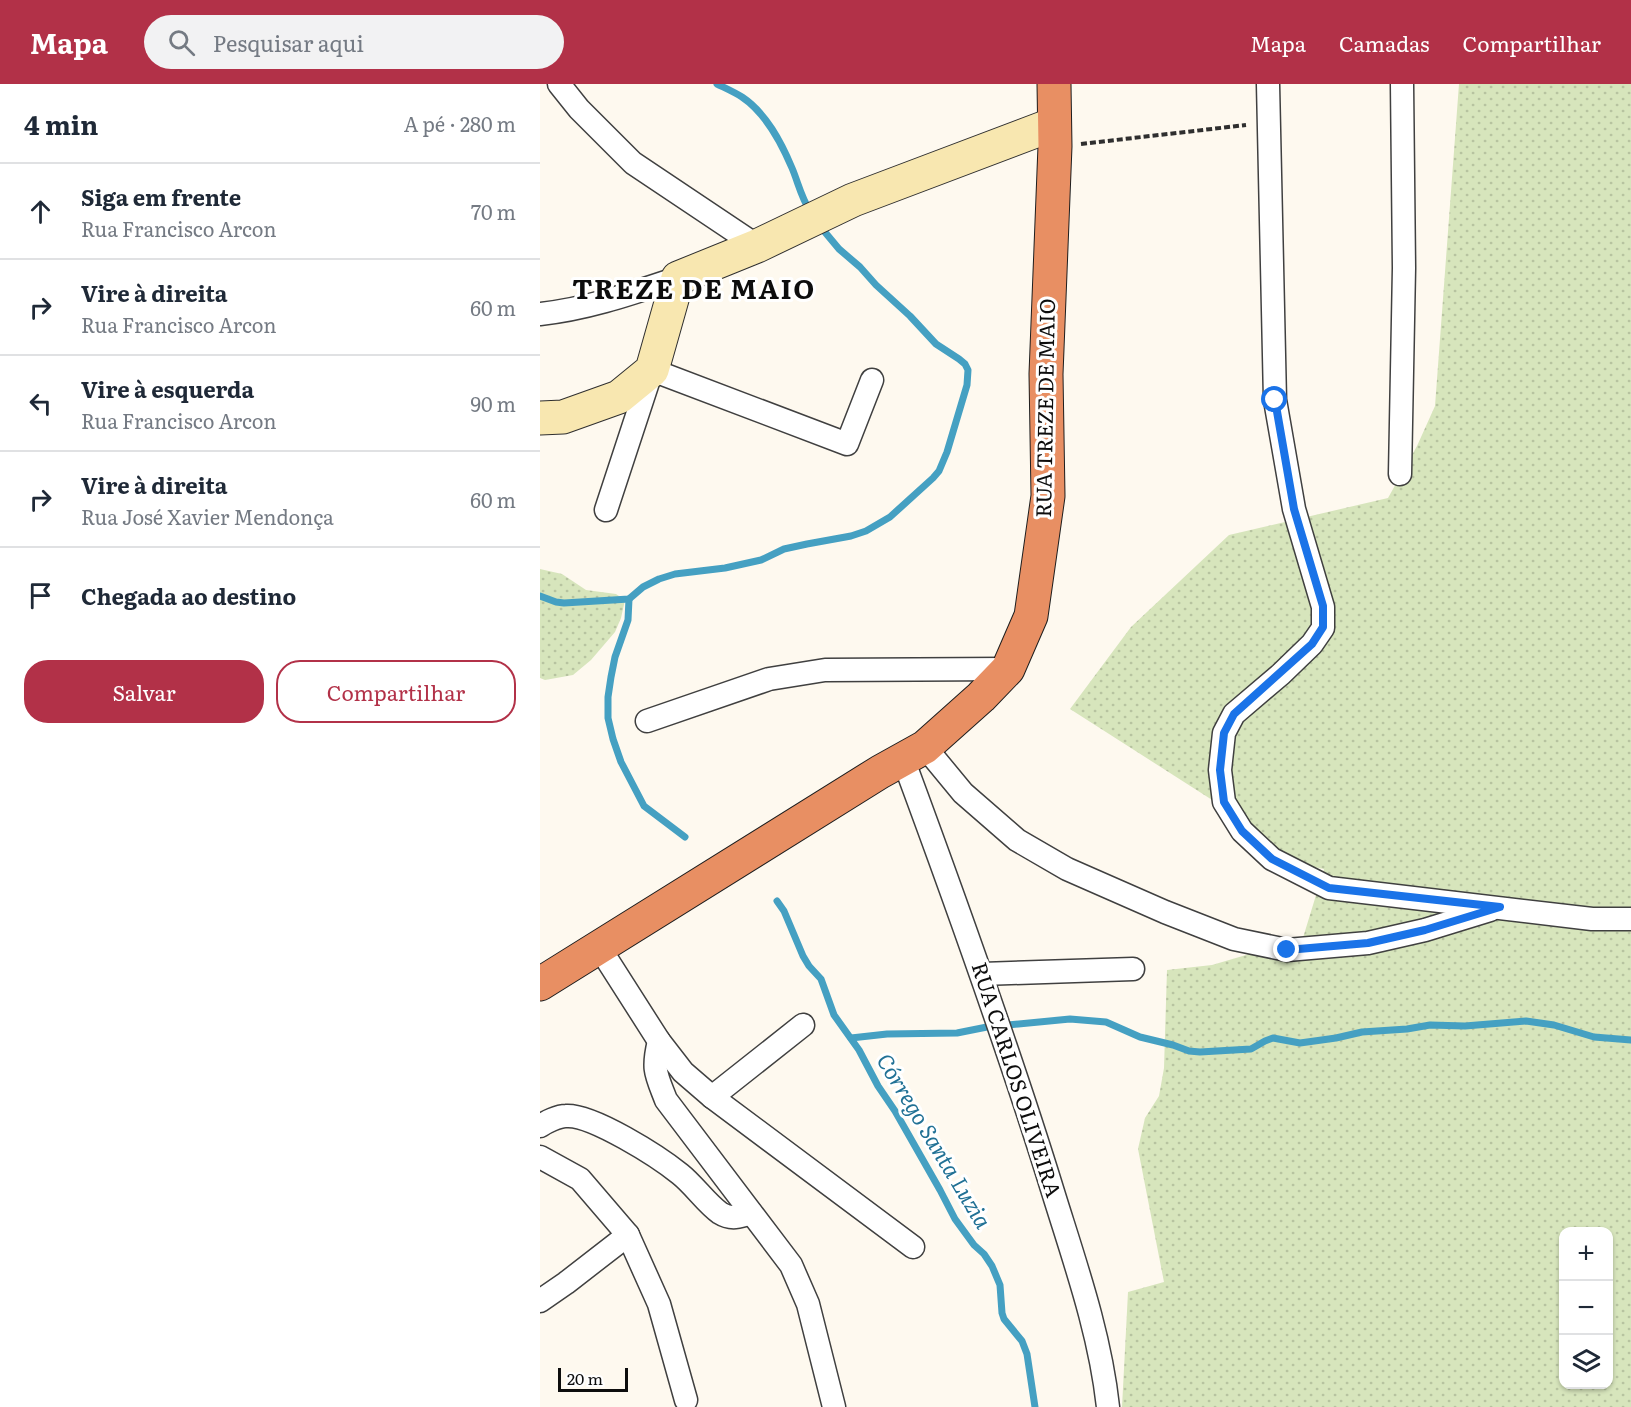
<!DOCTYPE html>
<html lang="pt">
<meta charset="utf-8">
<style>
:root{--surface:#fff;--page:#f2f2f3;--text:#1f2937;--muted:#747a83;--line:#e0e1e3;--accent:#b23148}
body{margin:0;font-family:Literata,serif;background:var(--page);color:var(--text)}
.controls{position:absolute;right:18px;bottom:18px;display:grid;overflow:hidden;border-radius:12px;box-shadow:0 2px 4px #0004}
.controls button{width:54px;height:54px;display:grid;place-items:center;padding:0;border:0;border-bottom:2px solid var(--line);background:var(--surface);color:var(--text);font:30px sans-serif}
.scale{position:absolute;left:18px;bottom:15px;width:70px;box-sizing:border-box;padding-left:6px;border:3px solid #0d0d0d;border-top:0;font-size:16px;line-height:21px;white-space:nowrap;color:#0d0d0d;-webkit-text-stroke:4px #fff;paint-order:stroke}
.stop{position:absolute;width:18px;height:18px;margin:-14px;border:4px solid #1a73e8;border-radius:50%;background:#fff}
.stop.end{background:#1a73e8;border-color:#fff;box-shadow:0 2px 6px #0008}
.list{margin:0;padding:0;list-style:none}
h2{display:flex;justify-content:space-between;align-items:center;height:78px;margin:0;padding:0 24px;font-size:26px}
h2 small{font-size:20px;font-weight:400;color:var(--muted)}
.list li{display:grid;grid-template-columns:39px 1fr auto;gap:18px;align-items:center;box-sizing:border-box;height:96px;padding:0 24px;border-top:2px solid var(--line)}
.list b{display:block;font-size:22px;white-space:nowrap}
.list p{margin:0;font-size:20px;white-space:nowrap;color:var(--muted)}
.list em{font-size:20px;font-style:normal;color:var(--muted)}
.actions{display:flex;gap:12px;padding:18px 24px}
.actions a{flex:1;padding:14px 0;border:2px solid var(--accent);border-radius:24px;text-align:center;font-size:21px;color:var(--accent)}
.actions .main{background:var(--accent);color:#fff}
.icon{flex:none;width:33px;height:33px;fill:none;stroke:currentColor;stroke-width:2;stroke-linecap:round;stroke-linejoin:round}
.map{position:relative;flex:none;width:1091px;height:1323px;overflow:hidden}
header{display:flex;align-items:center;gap:36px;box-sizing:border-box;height:84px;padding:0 30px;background:var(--accent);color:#fff}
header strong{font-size:28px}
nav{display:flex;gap:33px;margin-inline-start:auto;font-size:21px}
.search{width:420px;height:54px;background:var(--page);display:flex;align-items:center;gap:15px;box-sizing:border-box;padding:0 21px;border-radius:33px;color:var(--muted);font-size:22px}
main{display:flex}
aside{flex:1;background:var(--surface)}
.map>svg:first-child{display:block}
.grass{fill:url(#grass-dots);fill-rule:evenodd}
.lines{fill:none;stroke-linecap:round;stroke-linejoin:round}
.stream{stroke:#45a0c2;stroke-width:7}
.street-casing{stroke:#404040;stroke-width:25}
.secondary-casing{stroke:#2f2f2f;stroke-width:35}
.highway-casing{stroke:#1e1e1e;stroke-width:35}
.path{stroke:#2f2f2f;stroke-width:4;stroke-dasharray:6 3;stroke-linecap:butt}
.street{stroke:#fff;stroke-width:22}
.secondary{stroke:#f8e7b0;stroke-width:33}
.highway{stroke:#e88f63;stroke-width:33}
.route{stroke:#1a73e8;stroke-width:8}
.labels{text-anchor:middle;stroke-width:6;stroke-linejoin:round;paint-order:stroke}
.street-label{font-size:21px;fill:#0d0d0d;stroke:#fff}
.water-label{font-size:22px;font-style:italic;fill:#217195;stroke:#fff}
.district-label{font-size:27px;font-weight:bold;letter-spacing:1.5px;fill:#0d0d0d;stroke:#fff}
</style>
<header>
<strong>Mapa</strong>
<div class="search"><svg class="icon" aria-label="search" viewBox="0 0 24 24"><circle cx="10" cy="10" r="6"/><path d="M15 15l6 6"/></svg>Pesquisar aqui</div>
<nav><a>Mapa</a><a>Camadas</a><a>Compartilhar</a></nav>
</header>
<main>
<aside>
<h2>4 min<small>A pé · 280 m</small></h2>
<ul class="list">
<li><svg class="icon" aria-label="ahead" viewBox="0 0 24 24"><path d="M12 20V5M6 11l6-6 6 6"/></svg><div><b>Siga em frente</b><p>Rua Francisco Arcon</p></div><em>70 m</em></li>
<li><svg class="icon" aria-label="right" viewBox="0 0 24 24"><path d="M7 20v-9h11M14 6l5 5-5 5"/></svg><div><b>Vire à direita</b><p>Rua Francisco Arcon</p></div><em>60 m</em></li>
<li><svg class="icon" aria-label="left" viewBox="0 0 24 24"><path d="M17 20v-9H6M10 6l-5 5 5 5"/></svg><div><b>Vire à esquerda</b><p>Rua Francisco Arcon</p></div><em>90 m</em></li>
<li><svg class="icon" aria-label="right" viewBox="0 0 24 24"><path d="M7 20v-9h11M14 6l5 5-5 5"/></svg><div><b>Vire à direita</b><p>Rua José Xavier Mendonça</p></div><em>60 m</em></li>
<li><svg class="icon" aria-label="arrive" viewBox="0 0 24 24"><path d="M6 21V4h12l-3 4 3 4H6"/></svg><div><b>Chegada ao destino</b></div></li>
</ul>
<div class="actions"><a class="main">Salvar</a><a>Compartilhar</a></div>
</aside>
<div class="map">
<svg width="1091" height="1323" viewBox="0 0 1091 1323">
<defs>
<pattern id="grass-dots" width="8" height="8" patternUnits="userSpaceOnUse" patternTransform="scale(1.5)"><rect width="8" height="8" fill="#d7e5bc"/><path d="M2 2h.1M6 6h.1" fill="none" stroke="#b7c3a0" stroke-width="1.8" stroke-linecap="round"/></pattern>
</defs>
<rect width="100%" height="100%" fill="#fef9ef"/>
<g class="grass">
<path d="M 919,0 L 1091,0 L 1091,1323 L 582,1323 L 588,1208 L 624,1198 L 598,1065 L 605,1034 L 619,1012 L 624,984 L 627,886 L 672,881 L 730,864 L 762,857 L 784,785 L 744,777 L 680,721 L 530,625 L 591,543 L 689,451 L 848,414 L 877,362 L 895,322 ZM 1023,1148 L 1068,1148 L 1068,1300 L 1023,1300 Z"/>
<path d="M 0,485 L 22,490 L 46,506 L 76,510 L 85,516 L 81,534 L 75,548 L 51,576 L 33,591 L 5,596 L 0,594 Z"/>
</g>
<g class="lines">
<g class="stream">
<path d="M 177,0 C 185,4 194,8 202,13 C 226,29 241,58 252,84 C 258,98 261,113 270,127"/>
<path d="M 0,512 L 16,518 L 24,519 L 89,515 L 103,503 L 119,495 L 135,490 L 185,484 L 221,476 L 244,465 L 267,460 L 311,452 L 326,447 L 350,433 L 393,394 L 399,387 L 407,368 L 427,301 L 428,286 L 425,280 L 419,275 L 396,260 L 370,232 L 336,201 L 320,183 L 299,165 L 279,141"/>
<path d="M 89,515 L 88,536 L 75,573 L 71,593 L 68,613 L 68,634 L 73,655 L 81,678 L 104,722 L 145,753"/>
<path d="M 237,817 L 244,827 L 263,872 L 269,882 L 281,895 L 294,931 L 319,966 L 338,1002 L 355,1027 L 400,1106 L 415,1135 L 434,1161 L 444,1170 L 452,1182 L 460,1201 L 462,1229 L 464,1235 L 482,1257 L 487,1270 L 495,1323"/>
<path d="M 311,954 L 347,950 L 417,949 L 447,943 L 530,935 L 566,938 L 600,953 L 633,961 L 649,967 L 660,968 L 711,965 L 725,957 L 733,954 L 760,959 L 796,954 L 822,948 L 867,945 L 890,941 L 925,942 L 986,937 L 1014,941 L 1054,953 L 1091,956"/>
</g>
<defs>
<g id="street">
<path d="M 19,0 L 39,25 L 93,79 L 217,162"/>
<path d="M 728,0 L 735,316 L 754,425 L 783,523 L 783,544 L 772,560 L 741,590 L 694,630 L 684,649 L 680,686 L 684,718 L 702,747 L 732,775 L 789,804 L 1052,835 L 1091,835"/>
<path d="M 0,230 C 48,225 93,209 138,194"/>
<path d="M 860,390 L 864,184 L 862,0"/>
<path d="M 66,426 L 112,286 L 307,360 L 332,296"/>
<path d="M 107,637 L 229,595 L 285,586 L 468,585"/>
<path d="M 385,663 L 423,709 L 477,756 L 527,785 L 625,828 L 694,855 L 747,866 L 828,859 L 885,846 L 950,826"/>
<path d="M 363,675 C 416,818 468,962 513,1108 C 535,1179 560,1249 568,1323"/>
<path d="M 59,863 L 119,957 L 143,988 L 172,1013 L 373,1163"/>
<path d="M 442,890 L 593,885"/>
<path d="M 119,957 C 112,986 116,990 126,1016 L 251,1181 L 268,1220 L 294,1323"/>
<path d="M 172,1013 L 263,941"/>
<path d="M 0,1042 C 6,1038 18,1032 26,1032 C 52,1030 119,1073 140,1090 C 154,1101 166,1119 180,1129 C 191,1136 200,1133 211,1129"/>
<path d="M 0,1073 L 40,1095 L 88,1151 L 119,1220 L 146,1316"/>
<path d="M 0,1217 L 26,1199 L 88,1151"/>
</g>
<path id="secondary" d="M 0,334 L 23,333 L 79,313 L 112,286 L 138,194 L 217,162 L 313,116 L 514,40"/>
<path id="highway" d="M 0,900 L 340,688 L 385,663 L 441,613 L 468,585 L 491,532 L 508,412 L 506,290 L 515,62 L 514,0"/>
</defs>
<use href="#street" class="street-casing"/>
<use href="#secondary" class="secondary-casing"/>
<use href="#highway" class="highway-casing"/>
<path class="path" d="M 541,60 L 706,41"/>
<use href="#street" class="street"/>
<use href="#secondary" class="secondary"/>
<use href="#highway" class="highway"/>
</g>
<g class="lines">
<path class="route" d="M 735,316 L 754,425 L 783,522 L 783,543 L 772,560 L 694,630 L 684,649 L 680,686 L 684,718 L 702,747 L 732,775 L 789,804 L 960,823 L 885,846 L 828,859 L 747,866"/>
</g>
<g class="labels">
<g class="street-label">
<text transform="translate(506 324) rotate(-89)" y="7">RUA TREZE DE MAIO</text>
<text transform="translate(476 996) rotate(72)" y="7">RUA CARLOS OLIVEIRA</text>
</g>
<g class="water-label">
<text transform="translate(394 1057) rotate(59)" y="8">Córrego Santa Luzia</text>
</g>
<g class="district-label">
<text x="154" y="215">TREZE DE MAIO</text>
</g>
</g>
</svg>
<div class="controls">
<button>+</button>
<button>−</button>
<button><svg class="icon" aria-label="layers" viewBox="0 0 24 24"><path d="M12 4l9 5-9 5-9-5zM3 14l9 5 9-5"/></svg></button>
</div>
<div class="scale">20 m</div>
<div class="stop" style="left:735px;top:316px"></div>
<div class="stop end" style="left:747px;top:866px"></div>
</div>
</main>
